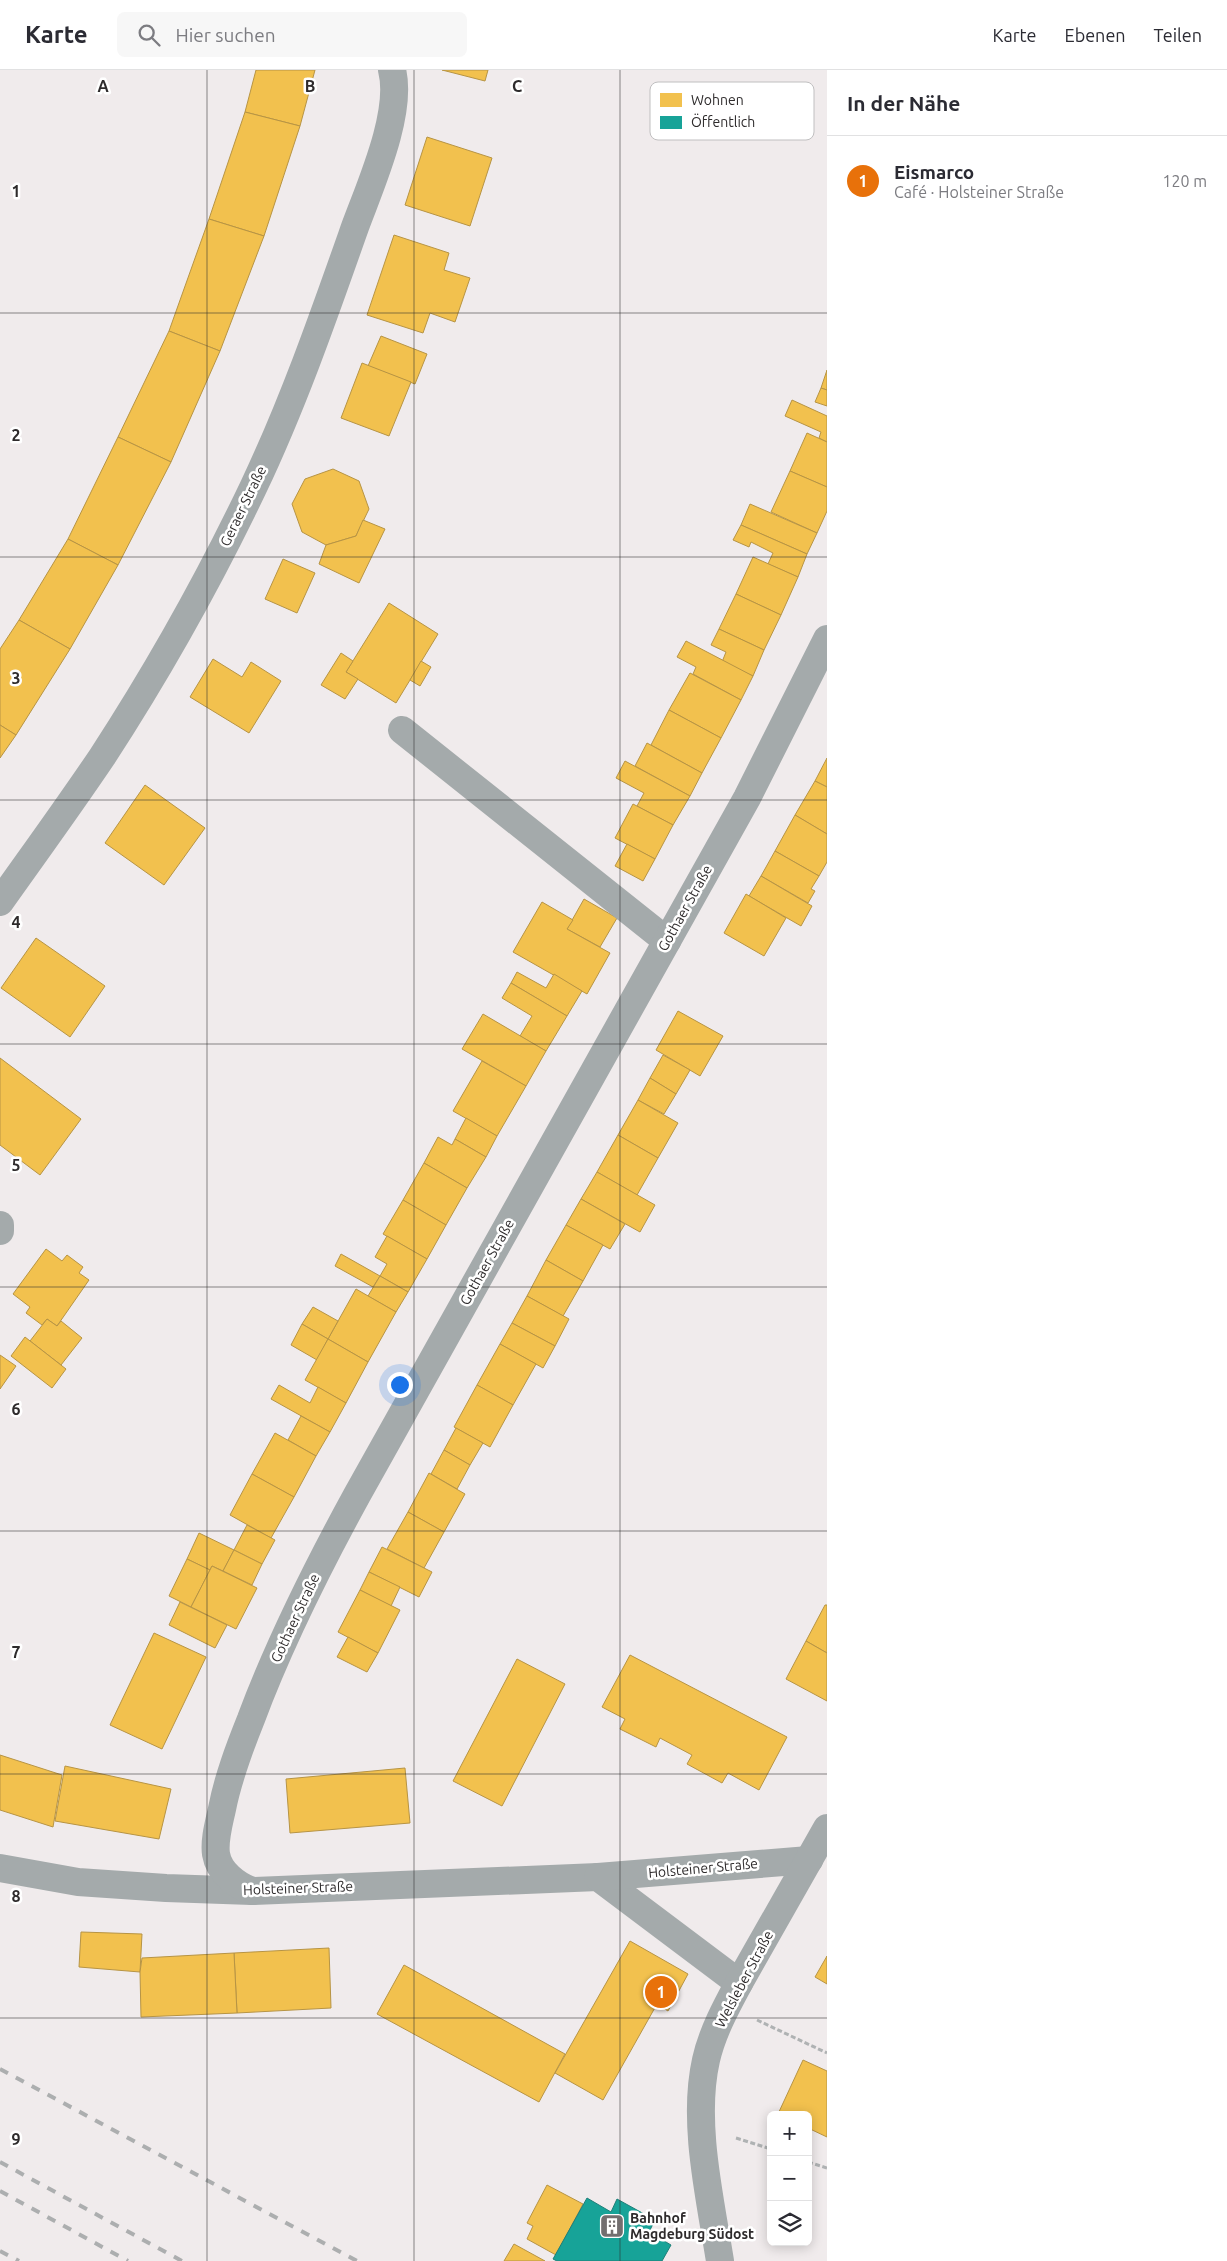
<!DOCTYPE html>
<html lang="de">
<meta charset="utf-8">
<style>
:root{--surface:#fff;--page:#f7f7f7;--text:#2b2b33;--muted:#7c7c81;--line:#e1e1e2;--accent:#0b8043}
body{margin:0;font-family:Ubuntu,sans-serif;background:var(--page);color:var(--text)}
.controls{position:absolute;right:15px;bottom:15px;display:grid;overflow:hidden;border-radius:8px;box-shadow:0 2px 12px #0003}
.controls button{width:45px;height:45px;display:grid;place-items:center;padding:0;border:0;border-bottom:1px solid var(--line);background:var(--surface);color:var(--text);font:25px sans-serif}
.you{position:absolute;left:399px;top:1314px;width:18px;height:18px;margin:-12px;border:4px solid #fff;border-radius:50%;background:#1a73e8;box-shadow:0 0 0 8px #1a73e833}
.badge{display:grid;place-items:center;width:32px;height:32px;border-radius:50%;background:var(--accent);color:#fff;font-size:16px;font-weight:700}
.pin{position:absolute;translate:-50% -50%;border:2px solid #fff;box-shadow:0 1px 5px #0006}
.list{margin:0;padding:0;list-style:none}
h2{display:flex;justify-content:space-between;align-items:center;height:65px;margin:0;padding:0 20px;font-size:21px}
h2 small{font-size:16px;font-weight:400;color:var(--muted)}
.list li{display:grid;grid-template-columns:32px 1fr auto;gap:15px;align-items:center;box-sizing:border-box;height:90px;padding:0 20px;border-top:1px solid var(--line)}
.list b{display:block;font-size:19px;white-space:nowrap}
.list p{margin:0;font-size:16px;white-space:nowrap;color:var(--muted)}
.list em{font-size:16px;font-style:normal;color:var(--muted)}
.icon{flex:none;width:28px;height:28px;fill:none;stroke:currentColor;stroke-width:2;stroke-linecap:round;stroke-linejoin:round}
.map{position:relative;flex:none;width:827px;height:2191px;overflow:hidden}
header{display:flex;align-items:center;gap:30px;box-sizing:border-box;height:70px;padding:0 25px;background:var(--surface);border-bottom:1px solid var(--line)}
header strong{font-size:24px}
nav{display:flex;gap:28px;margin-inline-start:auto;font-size:18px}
.search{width:350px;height:45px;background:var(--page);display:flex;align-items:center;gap:12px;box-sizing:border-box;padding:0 18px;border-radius:8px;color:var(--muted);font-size:19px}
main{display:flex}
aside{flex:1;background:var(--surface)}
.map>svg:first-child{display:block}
.homes{fill:#f2c14e;stroke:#b79444}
.public{fill:#17a398;stroke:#1e7f78}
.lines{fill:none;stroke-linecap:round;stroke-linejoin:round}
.path{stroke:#afb2b3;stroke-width:3;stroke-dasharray:5 2.5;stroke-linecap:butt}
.minor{stroke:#a4aaab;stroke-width:28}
.rail{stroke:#acaeaf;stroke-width:4;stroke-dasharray:9 9;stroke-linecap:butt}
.grid{fill:none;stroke:#2e2b2c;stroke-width:1;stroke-opacity:0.55}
.labels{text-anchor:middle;stroke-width:5;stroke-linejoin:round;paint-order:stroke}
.street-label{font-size:14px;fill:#2e2b2c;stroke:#fff}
.poi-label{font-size:14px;font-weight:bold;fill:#2e2b2c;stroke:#fff;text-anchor:start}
.key{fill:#fff;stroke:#c0bfc0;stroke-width:1}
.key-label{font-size:14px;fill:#2e2b2c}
.grid-label{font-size:16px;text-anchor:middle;font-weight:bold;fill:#2e2b2c;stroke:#fff;stroke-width:5;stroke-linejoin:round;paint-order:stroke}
</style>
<header>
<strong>Karte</strong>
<div class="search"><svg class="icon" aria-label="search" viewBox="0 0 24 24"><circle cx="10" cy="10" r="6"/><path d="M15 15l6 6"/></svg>Hier suchen</div>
<nav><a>Karte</a><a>Ebenen</a><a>Teilen</a></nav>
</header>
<main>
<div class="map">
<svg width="827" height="2191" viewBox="0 0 827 2191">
<rect width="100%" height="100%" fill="#f0ebec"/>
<g class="homes">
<path d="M 256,0 L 315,0 L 300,56 L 245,42 Z"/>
<path d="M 442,0 L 488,0 L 485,11 Z"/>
<path d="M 245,42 L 300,56 L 264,166 L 209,149 Z"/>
<path d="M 427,67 L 492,88 L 470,156 L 405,135 Z"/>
<path d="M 209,149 L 264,166 L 220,281 L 169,261 Z"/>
<path d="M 394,165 L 449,183 L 444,200 L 470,208 L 455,252 L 430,243 L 423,263 L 367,245 Z"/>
<path d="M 169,261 L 220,281 L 171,392 L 118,367 Z"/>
<path d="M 381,266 L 427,284 L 415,314 L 368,296 Z"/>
<path d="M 362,293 L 411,312 L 389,366 L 341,348 Z"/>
<path d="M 827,300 L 827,320 L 821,318 Z"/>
<path d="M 821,318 L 827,320 L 827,336 L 815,332 Z"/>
<path d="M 792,330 L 827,346 L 827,372 L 819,368 L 821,362 L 785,346 Z"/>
<path d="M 807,363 L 827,372 L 827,417 L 790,401 Z"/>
<path d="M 118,367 L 171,392 L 118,495 L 68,469 Z"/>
<path d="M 333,399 L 359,411 L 369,439 L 356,466 L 326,475 L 302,462 L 292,434 L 305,409 Z"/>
<path d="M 790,401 L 827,417 L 827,441 L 817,463 L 771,442 Z"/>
<path d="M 750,434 L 817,463 L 807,484 L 741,455 Z"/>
<path d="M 363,450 L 385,459 L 359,513 L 319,494 L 326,475 L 356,466 Z"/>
<path d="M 741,455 L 807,484 L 798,507 L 768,494 L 773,483 L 751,472 L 749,477 L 733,470 Z"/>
<path d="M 68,469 L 118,495 L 70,579 L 19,550 Z"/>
<path d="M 753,487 L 798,507 L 781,545 L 736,524 Z"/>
<path d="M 283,489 L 315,503 L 297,543 L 265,529 Z"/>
<path d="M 736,524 L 781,545 L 764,580 L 719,559 Z"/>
<path d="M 389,533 L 438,564 L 396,633 L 346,602 Z"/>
<path d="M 19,550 L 70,579 L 16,665 L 0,655 L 0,579 Z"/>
<path d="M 719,559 L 764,580 L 753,606 L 722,592 L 726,582 L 711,575 Z"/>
<path d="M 686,571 L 753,606 L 741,630 L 693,604 L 696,597 L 677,587 Z"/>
<path d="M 341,583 L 353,591 L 346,602 L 358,609 L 345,629 L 321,615 Z"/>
<path d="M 213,589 L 242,607 L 251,592 L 281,611 L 249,663 L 190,627 Z"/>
<path d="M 421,591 L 431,597 L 420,616 L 410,610 Z"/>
<path d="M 690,603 L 741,630 L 721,668 L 669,640 Z"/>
<path d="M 669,640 L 721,668 L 702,703 L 651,675 Z"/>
<path d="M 0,655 L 16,665 L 0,688 Z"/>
<path d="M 647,673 L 702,703 L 690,726 L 635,696 Z"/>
<path d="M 827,688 L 827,717 L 815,711 Z"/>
<path d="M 625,691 L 690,726 L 673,755 L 637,736 L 644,723 L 616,708 Z"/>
<path d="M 815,711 L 827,717 L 827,764 L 795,745 Z"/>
<path d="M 145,715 L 205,758 L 164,815 L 105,773 Z"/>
<path d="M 633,734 L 673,755 L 655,789 L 615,768 Z"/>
<path d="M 795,745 L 827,764 L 827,792 L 819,806 L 775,781 Z"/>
<path d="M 627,774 L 655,789 L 643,811 L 615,796 Z"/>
<path d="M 775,781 L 819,806 L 811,819 L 815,821 L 808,833 L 761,806 Z"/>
<path d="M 761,806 L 812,836 L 801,856 L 749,826 Z"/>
<path d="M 746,824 L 786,848 L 764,886 L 724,863 Z"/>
<path d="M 584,829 L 617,848 L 600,877 L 567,859 Z"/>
<path d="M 542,832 L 573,850 L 567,859 L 610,883 L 587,924 L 513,882 Z"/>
<path d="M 36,868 L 105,916 L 70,967 L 1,918 Z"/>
<path d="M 517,902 L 546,918 L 554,904 L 582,921 L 567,946 L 511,913 Z"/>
<path d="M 511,913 L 567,946 L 546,981 L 520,966 L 532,946 L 502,928 Z"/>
<path d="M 678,941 L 723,966 L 700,1006 L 656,980 Z"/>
<path d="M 483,944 L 546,981 L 526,1016 L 462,979 Z"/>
<path d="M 663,985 L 690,1000 L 676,1024 L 650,1008 Z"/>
<path d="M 0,988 L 81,1049 L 40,1105 L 0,1075 Z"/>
<path d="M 482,991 L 526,1016 L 497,1066 L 453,1041 Z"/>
<path d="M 650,1008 L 676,1024 L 664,1044 L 638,1030 Z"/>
<path d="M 638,1030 L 678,1053 L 658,1088 L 618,1065 Z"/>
<path d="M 466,1048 L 497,1066 L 486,1087 L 455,1069 Z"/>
<path d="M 618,1065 L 658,1088 L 637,1125 L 597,1102 Z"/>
<path d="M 438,1067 L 452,1075 L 455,1069 L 486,1087 L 467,1118 L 424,1093 Z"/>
<path d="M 424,1093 L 467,1118 L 446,1155 L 403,1130 Z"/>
<path d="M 597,1102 L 655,1135 L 640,1162 L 581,1129 Z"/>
<path d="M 581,1129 L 625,1154 L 610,1179 L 566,1155 Z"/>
<path d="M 403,1130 L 446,1155 L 427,1189 L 383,1164 Z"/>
<path d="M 566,1155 L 603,1175 L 583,1211 L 546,1190 Z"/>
<path d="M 387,1166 L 427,1189 L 408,1222 L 380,1206 L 387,1194 L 375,1187 Z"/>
<path d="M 46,1179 L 62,1191 L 67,1185 L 83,1197 L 79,1203 L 89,1210 L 57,1256 L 47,1249 L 42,1255 L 26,1243 L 30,1237 L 13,1224 Z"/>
<path d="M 341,1184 L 380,1206 L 373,1217 L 335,1196 Z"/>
<path d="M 546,1190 L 583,1211 L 563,1246 L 527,1226 Z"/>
<path d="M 380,1206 L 408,1222 L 396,1242 L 368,1226 Z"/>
<path d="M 356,1219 L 396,1242 L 368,1292 L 328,1269 Z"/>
<path d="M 527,1226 L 569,1249 L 555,1276 L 512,1253 Z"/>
<path d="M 313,1237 L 338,1251 L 328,1269 L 302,1254 Z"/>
<path d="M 47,1249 L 57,1256 L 61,1251 L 82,1268 L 61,1295 L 30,1271 Z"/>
<path d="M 512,1253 L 555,1276 L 543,1298 L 500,1274 Z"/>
<path d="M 302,1254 L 328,1269 L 317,1290 L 291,1275 Z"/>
<path d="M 25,1267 L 66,1299 L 52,1318 L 11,1286 Z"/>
<path d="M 328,1269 L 368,1292 L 346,1333 L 305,1310 Z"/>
<path d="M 500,1274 L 536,1294 L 513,1335 L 477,1315 Z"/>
<path d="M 0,1285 L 16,1296 L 0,1319 Z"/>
<path d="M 279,1315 L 310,1333 L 318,1317 L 346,1333 L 330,1362 L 271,1329 Z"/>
<path d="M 477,1315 L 513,1335 L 490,1377 L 454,1357 Z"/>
<path d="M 301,1346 L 330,1362 L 316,1386 L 288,1370 Z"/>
<path d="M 456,1358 L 483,1373 L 470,1395 L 444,1380 Z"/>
<path d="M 275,1363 L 316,1386 L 294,1427 L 252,1404 Z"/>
<path d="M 444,1380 L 470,1395 L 457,1419 L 431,1404 Z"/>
<path d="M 429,1403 L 465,1424 L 444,1462 L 408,1442 Z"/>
<path d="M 252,1404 L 294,1427 L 271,1468 L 230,1445 Z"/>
<path d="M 408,1442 L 444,1462 L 424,1498 L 387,1479 Z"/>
<path d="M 247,1455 L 275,1470 L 262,1494 L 234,1480 Z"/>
<path d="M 199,1463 L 234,1480 L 223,1501 L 212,1496 L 210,1500 L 187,1489 Z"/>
<path d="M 382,1477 L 432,1502 L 419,1527 L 369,1502 Z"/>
<path d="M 234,1480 L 262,1494 L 252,1515 L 223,1501 Z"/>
<path d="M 187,1489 L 210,1500 L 191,1537 L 169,1526 Z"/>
<path d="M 212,1496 L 257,1518 L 236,1559 L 191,1537 Z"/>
<path d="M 369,1502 L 400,1517 L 391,1536 L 360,1520 Z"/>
<path d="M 360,1520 L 400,1540 L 378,1583 L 338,1562 Z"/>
<path d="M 180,1532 L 227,1555 L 215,1578 L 169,1555 Z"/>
<path d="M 825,1535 L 827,1535 L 827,1583 L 806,1571 Z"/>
<path d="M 154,1563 L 206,1587 L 162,1679 L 110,1655 Z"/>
<path d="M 348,1567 L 378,1583 L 367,1602 L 337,1587 Z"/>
<path d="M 806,1571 L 827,1583 L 827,1631 L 786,1609 Z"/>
<path d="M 630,1585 L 787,1667 L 759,1720 L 728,1703 L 722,1713 L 687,1694 L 692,1685 L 660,1668 L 656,1677 L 620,1659 L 625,1649 L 602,1637 Z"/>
<path d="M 517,1589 L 565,1614 L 502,1736 L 453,1711 Z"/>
<path d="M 0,1685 L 62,1705 L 53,1757 L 0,1740 Z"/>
<path d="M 65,1696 L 171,1719 L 159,1769 L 55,1751 Z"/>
<path d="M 405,1698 L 410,1753 L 290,1763 L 286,1709 Z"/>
<path d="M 81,1862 L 142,1864 L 140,1902 L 79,1897 Z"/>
<path d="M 630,1871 L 688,1904 L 668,1941 L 657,1934 L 603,2030 L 555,2003 Z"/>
<path d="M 329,1878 L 331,1938 L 237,1943 L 234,1883 Z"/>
<path d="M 234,1883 L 237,1943 L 141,1947 L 140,1902 L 142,1888 Z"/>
<path d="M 827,1886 L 827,1914 L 815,1907 Z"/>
<path d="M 404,1895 L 565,1984 L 539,2032 L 377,1944 Z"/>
<path d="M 803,1990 L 827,2001 L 827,2067 L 808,2058 L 808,2045 L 778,2044 Z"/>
<path d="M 547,2115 L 583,2134 L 556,2185 L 527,2169 L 533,2156 L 527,2153 Z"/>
<path d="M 514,2174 L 545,2191 L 504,2191 Z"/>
</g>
<path class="public" d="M 587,2128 L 611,2142 L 617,2129 L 655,2150 L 649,2162 L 671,2175 L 662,2191 L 557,2191 L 553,2189 Z"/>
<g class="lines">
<g class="path">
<path d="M 757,1950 L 827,1983"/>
<path d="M 736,2068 L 771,2079"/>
<path d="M 808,2092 L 827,2098"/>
</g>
<g class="minor">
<path d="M 402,660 L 667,871"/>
<path d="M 0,832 C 34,784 69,736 102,687 C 158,601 209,510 253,418 C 293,334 324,245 355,157 C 370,116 403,43 392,0"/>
<path d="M 0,1155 L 0,1161"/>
<path d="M 0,1798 L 78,1812 L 166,1818 L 252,1821 L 598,1807 L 739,1913"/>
<path d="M 598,1807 L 809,1790"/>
<path d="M 252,1821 C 236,1815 219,1802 216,1784 C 214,1770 219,1753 222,1739 C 228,1708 239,1679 251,1649 C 280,1571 317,1498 357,1425 L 747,728 L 827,569"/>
<path d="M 720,2191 C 710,2128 692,2052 706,1990 C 712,1963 726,1937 739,1913 L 827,1758"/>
</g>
<g class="rail">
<path d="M 0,1999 L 357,2191"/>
<path d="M 0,2092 L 182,2191"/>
<path d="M 0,2121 L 128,2191"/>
<path d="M 0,2181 L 19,2191"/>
</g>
</g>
<path class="grid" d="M 207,0 L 207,2191M 414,0 L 414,2191M 620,0 L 620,2191M 0,243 L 827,243M 0,487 L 827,487M 0,730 L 827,730M 0,974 L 827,974M 0,1217 L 827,1217M 0,1461 L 827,1461M 0,1704 L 827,1704M 0,1948 L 827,1948"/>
<defs>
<symbol id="building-square" viewBox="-11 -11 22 22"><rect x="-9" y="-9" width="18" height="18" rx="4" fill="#726e6f" stroke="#fff"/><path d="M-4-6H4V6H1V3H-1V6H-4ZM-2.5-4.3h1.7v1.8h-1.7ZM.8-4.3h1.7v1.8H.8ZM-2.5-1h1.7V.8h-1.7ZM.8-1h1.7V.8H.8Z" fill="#fff"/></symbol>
</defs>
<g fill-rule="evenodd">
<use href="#building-square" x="598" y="2142" width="28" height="28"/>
</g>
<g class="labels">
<g class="street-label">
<text transform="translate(243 436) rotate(-64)" y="5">Geraer Straße</text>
<text transform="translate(685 838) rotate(-61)" y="5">Gothaer Straße</text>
<text transform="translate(487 1192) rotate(-61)" y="5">Gothaer Straße</text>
<text transform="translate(295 1548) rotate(-65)" y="5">Gothaer Straße</text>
<text transform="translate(703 1798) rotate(-5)" y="5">Holsteiner Straße</text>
<text transform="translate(298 1818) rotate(-2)" y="5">Holsteiner Straße</text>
<text transform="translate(744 1909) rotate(-62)" y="5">Welsleber Straße</text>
</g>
<g class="poi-label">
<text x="630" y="2153">Bahnhof<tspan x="630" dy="16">Magdeburg Südost</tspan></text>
</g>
</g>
<rect x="650" y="12" width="164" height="58" rx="8" class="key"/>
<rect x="660" y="23" width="22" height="14" fill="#f2c14e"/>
<rect x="660" y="46" width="22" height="13" fill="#17a398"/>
<g class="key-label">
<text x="691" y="35">Wohnen</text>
<text x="691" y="57">Öffentlich</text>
</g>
<g class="grid-label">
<text x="103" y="22">A</text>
<text x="310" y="22">B</text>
<text x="517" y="22">C</text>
<text x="16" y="127">1</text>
<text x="16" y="371">2</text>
<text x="16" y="614">3</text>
<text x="16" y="858">4</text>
<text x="16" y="1101">5</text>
<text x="16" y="1345">6</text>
<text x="16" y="1588">7</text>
<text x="16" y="1832">8</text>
<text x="16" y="2075">9</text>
</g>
</svg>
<div class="controls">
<button>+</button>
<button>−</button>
<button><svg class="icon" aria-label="layers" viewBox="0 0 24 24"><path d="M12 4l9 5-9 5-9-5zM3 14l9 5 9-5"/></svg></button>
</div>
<div class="you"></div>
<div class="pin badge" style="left:661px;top:1922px;background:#e8710a">1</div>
</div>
<aside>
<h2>In der Nähe<small></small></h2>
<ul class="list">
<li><span class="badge" style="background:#e8710a">1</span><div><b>Eismarco</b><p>Café · Holsteiner Straße</p></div><em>120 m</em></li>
</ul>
</aside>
</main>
